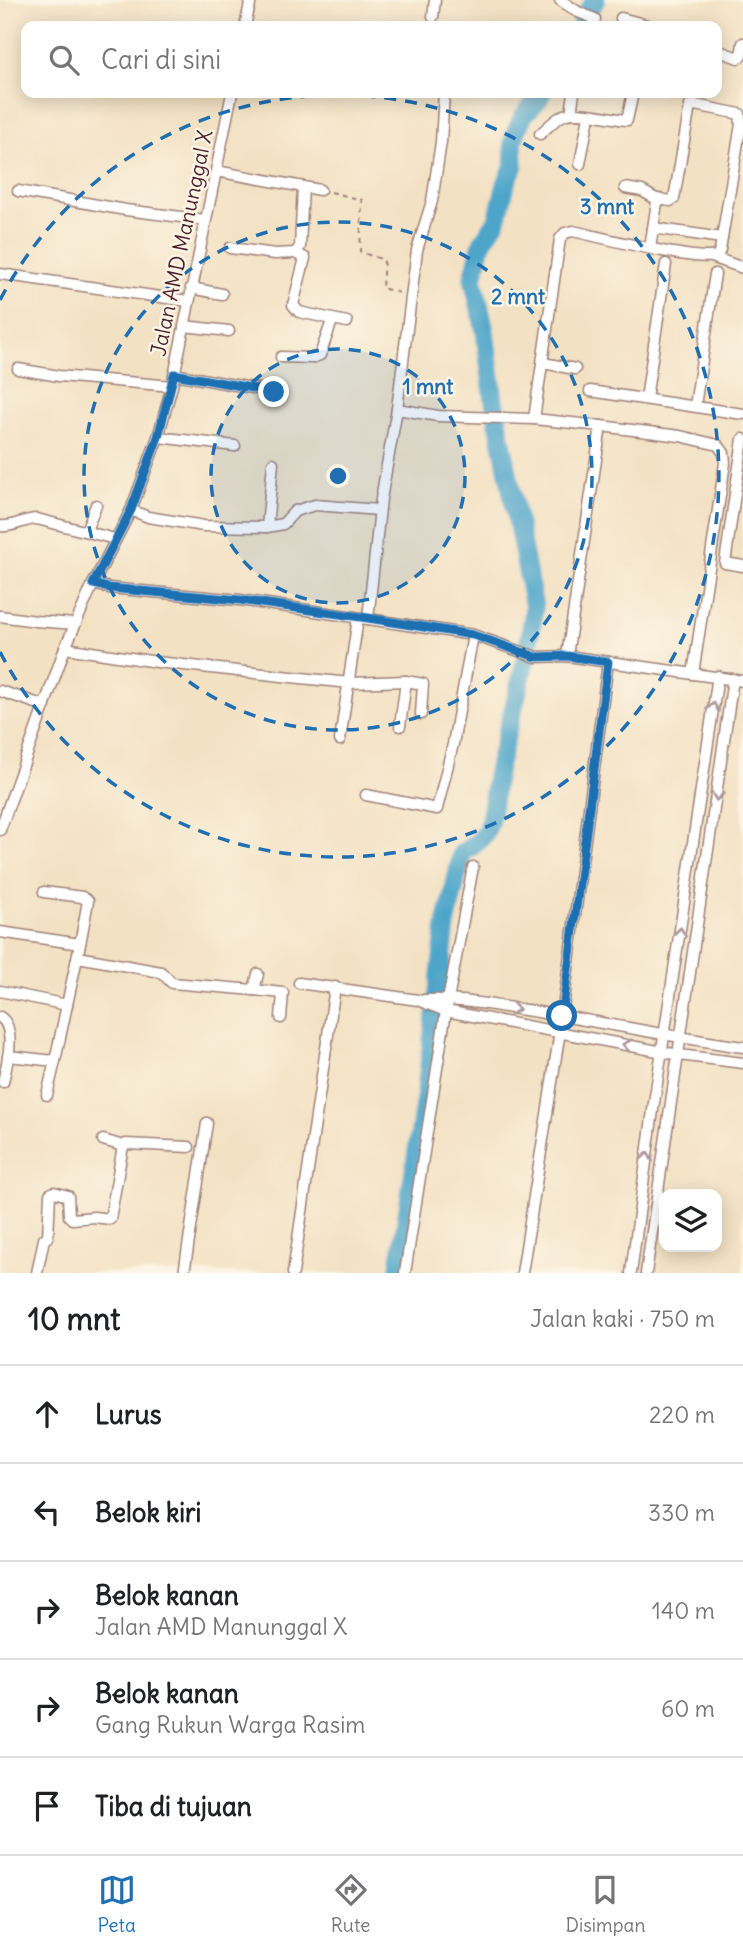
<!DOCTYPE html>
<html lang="id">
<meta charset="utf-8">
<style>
:root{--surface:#fff;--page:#f6f6f6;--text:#202124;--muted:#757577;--line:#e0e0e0;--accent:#1f6fb2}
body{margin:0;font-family:Delius,sans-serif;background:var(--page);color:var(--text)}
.controls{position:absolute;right:21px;bottom:21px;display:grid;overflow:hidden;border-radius:14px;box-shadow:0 4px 18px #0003}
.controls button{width:63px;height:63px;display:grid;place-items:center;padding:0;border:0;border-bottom:2px solid var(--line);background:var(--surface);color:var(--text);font:35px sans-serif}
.stop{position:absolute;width:21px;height:21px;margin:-16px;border:5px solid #1f6fb2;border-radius:50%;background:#fff}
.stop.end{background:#1f6fb2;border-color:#fff;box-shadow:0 2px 7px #0008}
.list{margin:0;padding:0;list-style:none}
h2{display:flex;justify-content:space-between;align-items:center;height:91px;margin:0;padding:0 28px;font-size:30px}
h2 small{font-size:23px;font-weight:400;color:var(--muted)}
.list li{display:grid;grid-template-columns:46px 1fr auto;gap:21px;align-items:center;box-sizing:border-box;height:98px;padding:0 28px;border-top:2px solid var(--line)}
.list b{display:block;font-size:26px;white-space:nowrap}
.list p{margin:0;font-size:23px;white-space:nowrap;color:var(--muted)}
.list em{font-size:23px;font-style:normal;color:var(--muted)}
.icon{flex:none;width:38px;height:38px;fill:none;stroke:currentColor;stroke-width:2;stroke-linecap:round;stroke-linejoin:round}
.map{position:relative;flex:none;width:743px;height:1273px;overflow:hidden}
.search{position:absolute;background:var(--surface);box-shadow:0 4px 18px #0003;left:21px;right:21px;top:21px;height:77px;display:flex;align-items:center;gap:18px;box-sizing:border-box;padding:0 24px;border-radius:14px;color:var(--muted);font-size:26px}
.sheet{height:581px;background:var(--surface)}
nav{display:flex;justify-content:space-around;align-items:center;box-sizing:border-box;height:98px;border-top:2px solid var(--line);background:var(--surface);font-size:19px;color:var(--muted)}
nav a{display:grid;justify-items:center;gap:4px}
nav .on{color:var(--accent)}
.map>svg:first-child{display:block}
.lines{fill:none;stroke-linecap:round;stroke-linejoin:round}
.river{stroke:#4da5ca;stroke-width:19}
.minor-casing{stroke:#9e8077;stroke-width:13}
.path{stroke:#9e8077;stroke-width:2;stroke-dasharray:5 5;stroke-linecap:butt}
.minor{stroke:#fff;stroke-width:10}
.oneway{stroke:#ae9aa0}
.route{stroke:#1f6fb2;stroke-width:9}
.ring{fill:none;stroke:#1f6fb2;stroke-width:3.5;stroke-dasharray:12 9}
.labels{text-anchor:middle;stroke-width:5;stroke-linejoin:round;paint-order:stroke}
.street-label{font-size:21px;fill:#4a1f2b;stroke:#fcf5e5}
.centre{fill:#1f6fb2;stroke:#fcf5e5;stroke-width:3.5}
.ring-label{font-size:21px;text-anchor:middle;font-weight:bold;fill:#1f6fb2;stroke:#fcf5e5;stroke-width:5;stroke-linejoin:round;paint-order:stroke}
</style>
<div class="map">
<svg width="743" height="1273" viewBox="0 0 743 1273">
<rect width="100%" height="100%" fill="#fcf5e5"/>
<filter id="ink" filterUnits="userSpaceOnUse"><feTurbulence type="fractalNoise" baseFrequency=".0143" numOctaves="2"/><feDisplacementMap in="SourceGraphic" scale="14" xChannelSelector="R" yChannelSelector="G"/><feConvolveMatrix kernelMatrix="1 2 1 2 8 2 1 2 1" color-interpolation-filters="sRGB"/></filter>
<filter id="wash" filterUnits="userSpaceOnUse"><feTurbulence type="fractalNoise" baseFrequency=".00686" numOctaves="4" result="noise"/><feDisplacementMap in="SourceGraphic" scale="28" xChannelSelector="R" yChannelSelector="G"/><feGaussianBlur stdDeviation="1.57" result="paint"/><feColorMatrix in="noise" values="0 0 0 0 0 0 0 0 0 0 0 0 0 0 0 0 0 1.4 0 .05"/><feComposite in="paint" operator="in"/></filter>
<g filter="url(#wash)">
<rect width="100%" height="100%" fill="#f3e1c3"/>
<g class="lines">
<g class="river">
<path d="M 581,26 L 584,16 L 596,0"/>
<path d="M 398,1273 L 425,1099 L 446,925 L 462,853 C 473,846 484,839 488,826 C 494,810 493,789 497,772 C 510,717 528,664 534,607 L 494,401 L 485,332 L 473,278 L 482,243 L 497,220 L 506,184 L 514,165 L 513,142 L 518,127 L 524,115 L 539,99 L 542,93"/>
</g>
</g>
</g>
<g filter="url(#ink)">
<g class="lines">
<defs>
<g id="minor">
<path d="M 560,0 L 578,12 L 595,19 L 592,26"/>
<path d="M 433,17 L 435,0"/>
<path d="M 621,18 L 651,26"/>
<path d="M 245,26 L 251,0"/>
<path d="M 717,50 L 738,58 L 741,56 L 743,43"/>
<path d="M 571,113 L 574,93"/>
<path d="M 540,134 C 547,128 554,120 562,116 C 575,108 612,119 627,120 L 633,93"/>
<path d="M 580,164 L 589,116"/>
<path d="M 216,171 L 320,190"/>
<path d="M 625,188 L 642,191 L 658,200"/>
<path d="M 18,191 L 126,210 L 205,220"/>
<path d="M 653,228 L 722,238"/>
<path d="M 230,248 L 275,254 L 295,253 L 300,247 L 303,187"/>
<path d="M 295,253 L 305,258 L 293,305 L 299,312 L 347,322"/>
<path d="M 712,257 L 743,268"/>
<path d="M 0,274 L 188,301"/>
<path d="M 191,288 L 222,294"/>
<path d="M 184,326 L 229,331"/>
<path d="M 281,357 L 312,358 L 320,355 L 332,321"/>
<path d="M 543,363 L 575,369"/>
<path d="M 18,369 L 59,376 L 172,386"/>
<path d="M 174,374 L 274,392"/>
<path d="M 590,391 L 743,414"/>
<path d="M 646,399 L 666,264"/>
<path d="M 695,406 L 715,274"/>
<path d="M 397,409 L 438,416 L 534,419 L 601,426 L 680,436 L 718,445 L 724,453 L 725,463 L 693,674"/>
<path d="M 534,419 L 560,239 L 565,233 L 573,231 C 600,237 696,262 717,256 L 720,250 L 741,124 L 740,114 L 695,105 L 690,106 L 674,199 L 670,201 L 660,199 L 657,202 L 650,248"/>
<path d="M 158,437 L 235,446"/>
<path d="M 743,439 L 725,563 L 743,566"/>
<path d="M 131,510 L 148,517 L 204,526 L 267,527 L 283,524 L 295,511 L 315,505 L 379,510"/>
<path d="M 0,526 C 12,528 24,519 37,519 L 115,539"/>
<path d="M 267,527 L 273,463"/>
<path d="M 86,531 L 96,505"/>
<path d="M 93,584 L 109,588 L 240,600 L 368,619 L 473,635 L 536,657 L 567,656 L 743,681"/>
<path d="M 0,616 L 36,621 L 75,624"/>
<path d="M 368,619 L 381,499 L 397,409 L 417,250 L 432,201 L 441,142 L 444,93"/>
<path d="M 65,648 L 157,662 L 291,677 L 350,683 L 406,681 L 423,684 L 421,714"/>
<path d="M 567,656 L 601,426"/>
<path d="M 0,691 L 45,706"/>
<path d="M 400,726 L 406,681"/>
<path d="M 340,740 L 358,618"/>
<path d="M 366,795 L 437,809 L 453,744 L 473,635"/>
<path d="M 0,830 L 65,648 L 93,584 L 131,510 L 158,437 L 172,386 L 232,93"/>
<path d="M 44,892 L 82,897 L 88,901 L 80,944"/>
<path d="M 0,932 L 80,944 L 55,1061"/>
<path d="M 78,957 L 161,972 L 172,983 L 254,990 L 258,974"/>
<path d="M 299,983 L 418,1000 L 446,1011 L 679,1055 L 743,1063"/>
<path d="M 254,990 L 283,993 L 281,1018"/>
<path d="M 0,991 L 67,1005"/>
<path d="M 424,1000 C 458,998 491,1005 525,1010 C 598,1021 670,1037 743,1047"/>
<path d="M 0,1017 C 17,1028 7,1064 3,1082"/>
<path d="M 8,1056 L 55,1061 L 47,1095"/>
<path d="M 103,1140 L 123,1146 L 126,1144 L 189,1147"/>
<path d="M 37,1273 L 44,1239 L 48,1237 L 50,1194 L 54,1192 L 68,1196 L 69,1216 L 72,1219 L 94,1217 L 110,1219 L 123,1146"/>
<path d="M 184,1273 L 207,1123"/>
<path d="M 293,1273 L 335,987"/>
<path d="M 405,1273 L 446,1011 L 473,867"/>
<path d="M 522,1273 L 560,1031 L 608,662"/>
<path d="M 631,1273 L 654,1103 L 718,676"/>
<path d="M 646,1273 L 733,679"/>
</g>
</defs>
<use href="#minor" class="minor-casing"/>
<path class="path" d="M 331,192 L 362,200 L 360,252 L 384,260 L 382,288 L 400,293"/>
<use href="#minor" class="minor"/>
</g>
<defs><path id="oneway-chevron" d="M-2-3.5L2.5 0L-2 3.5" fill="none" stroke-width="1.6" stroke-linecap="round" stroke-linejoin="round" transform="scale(1.75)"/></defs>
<g class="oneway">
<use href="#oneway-chevron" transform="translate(713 707) rotate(-82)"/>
<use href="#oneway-chevron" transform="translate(717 796) rotate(98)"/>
<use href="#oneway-chevron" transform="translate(680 932) rotate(-82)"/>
<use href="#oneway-chevron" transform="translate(515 1009) rotate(9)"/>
<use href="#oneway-chevron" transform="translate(627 1045) rotate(-169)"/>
<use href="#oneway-chevron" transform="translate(647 1157) rotate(-82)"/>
</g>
</g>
<g class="lines" filter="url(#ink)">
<path class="route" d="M 274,392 L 174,374 L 158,437 L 131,510 L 93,584 L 109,588 L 240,600 L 368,618 L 473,635 L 536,657 L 567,656 L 608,662 L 562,1016"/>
</g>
<circle cx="338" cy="476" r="127" fill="#1f6fb2" fill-opacity=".12"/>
<g class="ring">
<circle cx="338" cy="476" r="127"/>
<circle cx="338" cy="476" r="254"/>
<path d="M0 300A381 381 0 1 1 0 652"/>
</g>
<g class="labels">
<g class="street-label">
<text transform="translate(182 243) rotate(-78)" y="7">Jalan AMD Manunggal X</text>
</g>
</g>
<circle cx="338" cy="476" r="10" class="centre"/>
<g class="ring-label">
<text x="607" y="214">3 mnt</text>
<text x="518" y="304">2 mnt</text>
<text x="428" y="394">1 mnt</text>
</g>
</svg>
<div class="controls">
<button><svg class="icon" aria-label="layers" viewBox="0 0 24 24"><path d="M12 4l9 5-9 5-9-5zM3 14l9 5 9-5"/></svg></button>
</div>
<div class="stop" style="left:562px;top:1016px"></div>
<div class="stop end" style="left:274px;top:392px"></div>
<div class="search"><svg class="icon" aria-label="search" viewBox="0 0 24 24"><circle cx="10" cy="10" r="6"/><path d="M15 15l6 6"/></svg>Cari di sini</div>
</div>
<section class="sheet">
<h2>10 mnt<small>Jalan kaki · 750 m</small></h2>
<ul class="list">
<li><svg class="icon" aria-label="ahead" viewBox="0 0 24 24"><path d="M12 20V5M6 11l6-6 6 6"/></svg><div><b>Lurus</b></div><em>220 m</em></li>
<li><svg class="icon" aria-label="left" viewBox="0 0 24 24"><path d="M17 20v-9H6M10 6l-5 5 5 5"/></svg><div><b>Belok kiri</b></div><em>330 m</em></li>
<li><svg class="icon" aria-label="right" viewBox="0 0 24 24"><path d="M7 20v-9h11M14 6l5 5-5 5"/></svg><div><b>Belok kanan</b><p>Jalan AMD Manunggal X</p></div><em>140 m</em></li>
<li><svg class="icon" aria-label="right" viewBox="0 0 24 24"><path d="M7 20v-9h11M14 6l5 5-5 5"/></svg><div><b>Belok kanan</b><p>Gang Rukun Warga Rasim</p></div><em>60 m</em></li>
<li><svg class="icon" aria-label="arrive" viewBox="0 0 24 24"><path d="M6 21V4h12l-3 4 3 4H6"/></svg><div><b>Tiba di tujuan</b></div></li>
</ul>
</section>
<nav>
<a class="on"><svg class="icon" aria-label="map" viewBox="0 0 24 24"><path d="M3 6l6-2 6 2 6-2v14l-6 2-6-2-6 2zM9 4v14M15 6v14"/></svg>Peta</a>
<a><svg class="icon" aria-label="directions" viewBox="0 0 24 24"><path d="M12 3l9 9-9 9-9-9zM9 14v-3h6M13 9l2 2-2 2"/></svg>Rute</a>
<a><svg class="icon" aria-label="saved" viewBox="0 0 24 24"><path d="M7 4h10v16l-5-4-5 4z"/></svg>Disimpan</a>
</nav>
